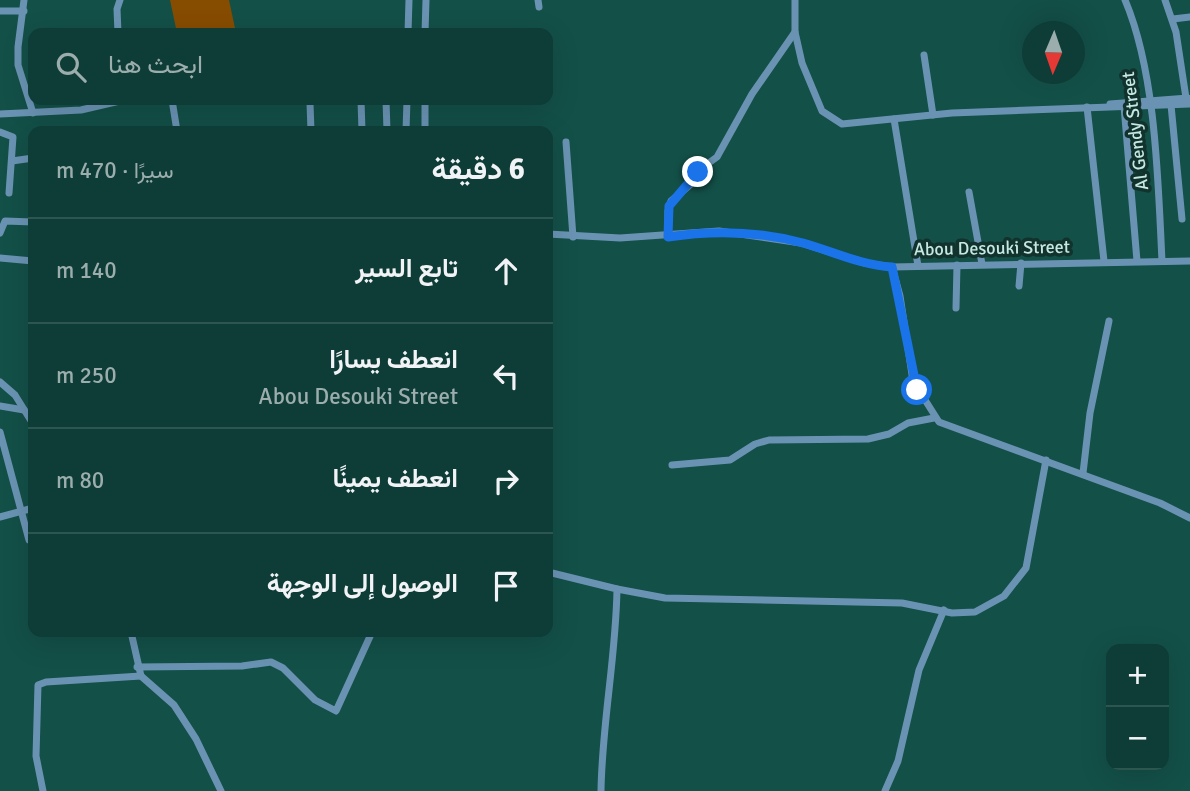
<!DOCTYPE html>
<html lang="ar">
<meta charset="utf-8">
<style>
:root{--surface:#0e3c36;--page:#17433e;--text:#f1f3f6;--muted:#9badad;--line:#2e5651}
body{margin:0;font-family:Signika,Vazirmatn,sans-serif;background:var(--page);color:var(--text);direction:rtl}
.controls{position:absolute;right:21px;bottom:21px;display:grid;overflow:hidden;border-radius:14px;box-shadow:0 7px 28px #0002}
.controls button{width:63px;height:63px;display:grid;place-items:center;padding:0;border:0;border-bottom:2px solid var(--line);background:var(--surface);color:var(--text);font:35px sans-serif}
.compass{position:absolute;left:1022px;top:21px;width:63px;height:63px;border-radius:50%;background:var(--surface);box-shadow:0 7px 28px #0002;rotate:182deg}
.stop{position:absolute;width:21px;height:21px;margin:-16px;border:5px solid #1a73e8;border-radius:50%;background:#fff}
.stop.end{background:#1a73e8;border-color:#fff;box-shadow:0 2px 7px #0008}
.list{margin:0;padding:0;list-style:none}
h2{display:flex;justify-content:space-between;align-items:center;height:91px;margin:0;padding:0 28px;font-size:30px}
h2 small{font-size:23px;font-weight:400;color:var(--muted)}
.list li{display:grid;grid-template-columns:46px 1fr auto;gap:21px;align-items:center;box-sizing:border-box;height:105px;padding:0 28px;border-top:2px solid var(--line)}
.list b{display:block;font-size:26px;white-space:nowrap}
.list p{margin:0;font-size:23px;white-space:nowrap;color:var(--muted)}
.list em{font-size:23px;font-style:normal;color:var(--muted)}
.icon{flex:none;width:38px;height:38px;fill:none;stroke:currentColor;stroke-width:2;stroke-linecap:round;stroke-linejoin:round}
.map{position:relative;flex:none;width:1190px;height:791px;overflow:hidden;direction:ltr}
.search{position:absolute;background:var(--surface);box-shadow:0 7px 28px #0002;left:28px;top:28px;width:525px;height:77px;display:flex;align-items:center;gap:18px;box-sizing:border-box;padding:0 24px;border-radius:14px;color:var(--muted);font-size:26px}
.panel{position:absolute;background:var(--surface);box-shadow:0 7px 28px #0002;left:28px;top:126px;width:525px;height:511px;border-radius:14px;direction:rtl}
.map>svg:first-child{display:block}
.green{fill:#864c00}
.lines{fill:none;stroke-linecap:round;stroke-linejoin:round}
.street{stroke:#6a93b3;stroke-width:7}
.route{stroke:#1a73e8;stroke-width:9}
.labels{text-anchor:middle;stroke-width:7;stroke-linejoin:round;paint-order:stroke}
.street-label{font-size:18px;fill:#c5e9e2;stroke:#12322d}
</style>
<div class="map">
<svg width="1190" height="791" viewBox="0 0 1190 791">
<rect width="100%" height="100%" fill="#135048"/>
<path class="green" d="M 170,0 L 229,0 L 236,33 L 177,33 Z"/>
<g class="lines">
<g class="street">
<path d="M 24,0 L 18,47 L 18,65 L 33,113"/>
<path d="M 538,0 L 539,7"/>
<path d="M 1125,0 C 1156,73 1158,181 1162,261"/>
<path d="M 1165,0 L 1176,32 L 1186,98"/>
<path d="M 0,11 L 24,11"/>
<path d="M 1173,19 L 1190,17"/>
<path d="M 795,32 L 802,63 L 822,111 L 842,124 L 952,113 L 1190,104"/>
<path d="M 118,33 L 117,9 L 120,0"/>
<path d="M 408,33 L 409,0"/>
<path d="M 425,33 L 426,0"/>
<path d="M 924,55 L 933,115"/>
<path d="M 172,100 L 177,131"/>
<path d="M 361,100 L 362,131"/>
<path d="M 386,100 L 387,131"/>
<path d="M 310,103 L 311,131"/>
<path d="M 1110,104 L 1188,98"/>
<path d="M 1171,105 L 1182,219"/>
<path d="M 1124,106 L 1137,261"/>
<path d="M 1087,107 L 1104,261"/>
<path d="M 0,114 L 81,110 L 124,100"/>
<path d="M 894,119 L 918,266"/>
<path d="M 406,131 L 407,100"/>
<path d="M 425,131 L 425,100"/>
<path d="M 0,132 L 13,137 L 9,193"/>
<path d="M 566,142 L 573,237"/>
<path d="M 12,161 L 33,158"/>
<path d="M 969,192 L 982,264"/>
<path d="M 0,233 L 5,221 L 33,222"/>
<path d="M 548,234 L 620,238 L 719,231 L 801,243 L 864,263 L 892,267 L 1190,261"/>
<path d="M 668,237 L 668,211 L 671,201 L 691,184 L 699,170 L 717,157 L 752,94 L 795,32 L 795,0"/>
<path d="M 0,258 L 33,261"/>
<path d="M 892,267 L 900,296 L 913,381 L 939,422 L 1160,503 L 1190,518"/>
<path d="M 1019,286 L 1021,263"/>
<path d="M 956,308 L 957,265"/>
<path d="M 0,382 L 15,395 L 33,424"/>
<path d="M 0,406 L 24,410"/>
<path d="M 0,432 L 29,540"/>
<path d="M 672,465 L 730,460 L 755,444 L 769,440 L 868,439 L 889,434 L 908,423 L 934,418"/>
<path d="M 1083,473 L 1090,413 L 1109,321"/>
<path d="M 0,517 L 33,508"/>
<path d="M 548,572 L 617,589 C 616,657 602,723 601,791"/>
<path d="M 617,589 L 665,598 L 902,603 L 952,613 L 975,612 L 1004,596 L 1026,568 L 1046,460"/>
<path d="M 131,632 L 141,676 L 174,705 L 196,739 L 221,791"/>
<path d="M 137,667 L 242,666 L 271,662 L 283,668 L 315,700 L 336,711 L 372,632"/>
<path d="M 43,791 L 36,756 L 38,685 L 46,682 L 141,676"/>
<path d="M 885,791 L 898,761 L 919,670 L 944,610"/>
</g>
</g>
<g class="lines">
<path class="route" d="M 698,172 L 669,206 L 668,237 C 713,230 758,231 803,243 C 832,251 860,265 892,267 L 917,390"/>
</g>
<g class="labels">
<g class="street-label">
<text transform="translate(1135 131) rotate(-97)" y="6">Al Gendy Street</text>
<text transform="translate(992 248) rotate(-1)" y="6">Abou Desouki Street</text>
</g>
</g>
</svg>
<div class="controls">
<button>+</button>
<button>−</button>
</div>
<svg class="compass" viewBox="-18 -18 36 36"><path d="M0-13l5 13h-10z" fill="#e53935"/><path d="M0 13l5-13h-10z" fill="#9badad"/></svg>
<div class="stop" style="left:917px;top:390px"></div>
<div class="stop end" style="left:698px;top:172px"></div>
<div class="search"><svg class="icon" aria-label="search" viewBox="0 0 24 24"><circle cx="10" cy="10" r="6"/><path d="M15 15l6 6"/></svg>ابحث هنا</div>
<section class="panel">
<h2>6 دقيقة<small>سيرًا · 470 m</small></h2>
<ul class="list">
<li><svg class="icon" aria-label="ahead" viewBox="0 0 24 24"><path d="M12 20V5M6 11l6-6 6 6"/></svg><div><b>تابع السير</b></div><em>140 m</em></li>
<li><svg class="icon" aria-label="left" viewBox="0 0 24 24"><path d="M17 20v-9H6M10 6l-5 5 5 5"/></svg><div><b>انعطف يسارًا</b><p>Abou Desouki Street</p></div><em>250 m</em></li>
<li><svg class="icon" aria-label="right" viewBox="0 0 24 24"><path d="M7 20v-9h11M14 6l5 5-5 5"/></svg><div><b>انعطف يمينًا</b></div><em>80 m</em></li>
<li><svg class="icon" aria-label="arrive" viewBox="0 0 24 24"><path d="M6 21V4h12l-3 4 3 4H6"/></svg><div><b>الوصول إلى الوجهة</b></div></li>
</ul>
</section>
</div>
